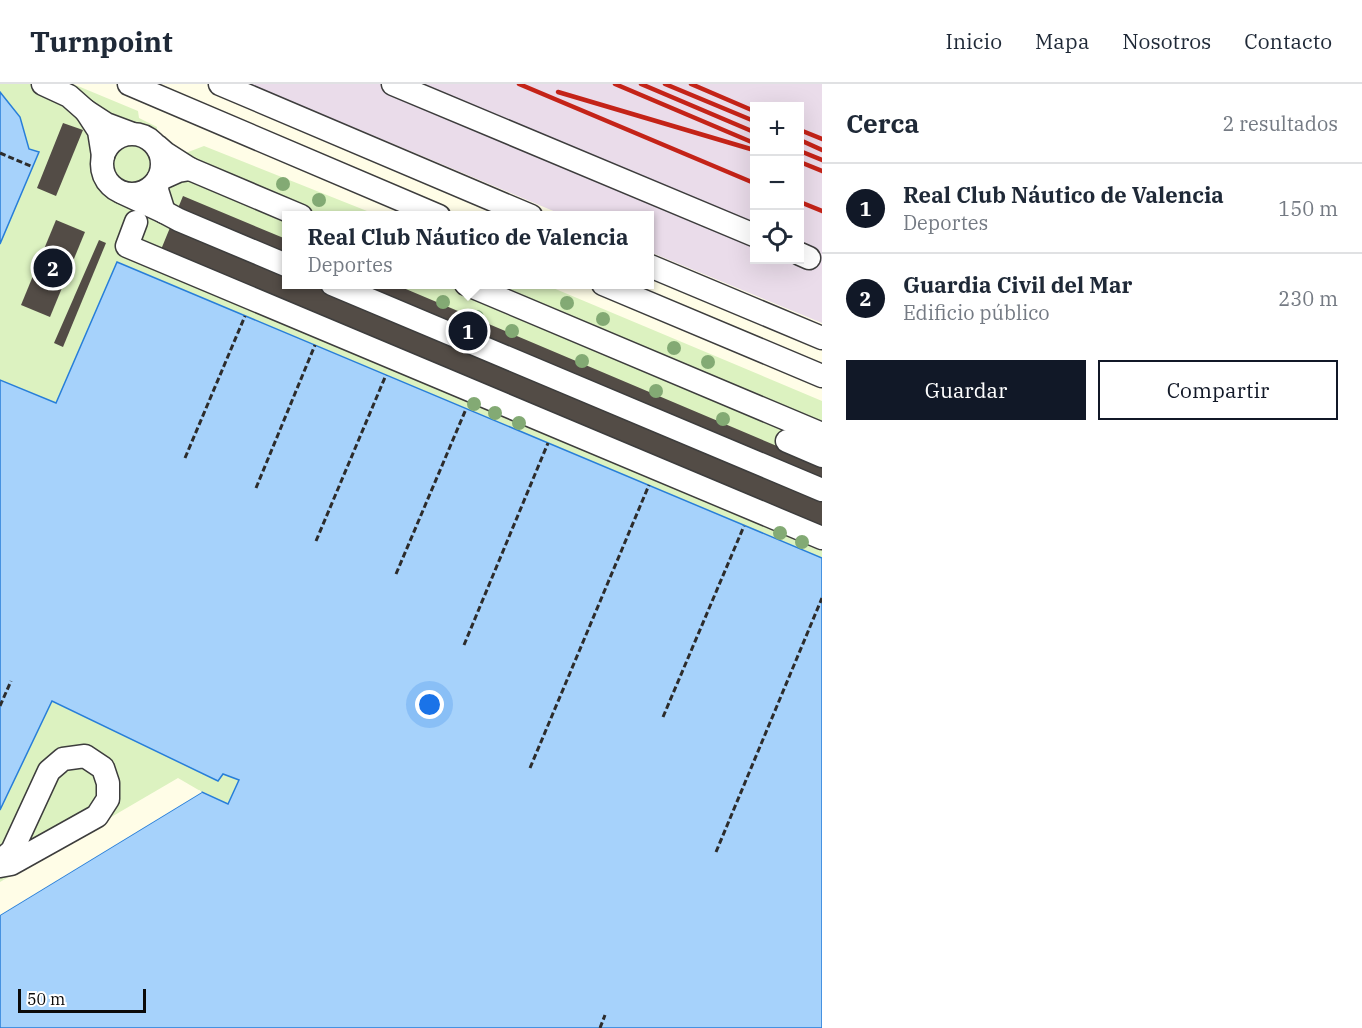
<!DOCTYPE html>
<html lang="es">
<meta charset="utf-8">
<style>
:root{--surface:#fff;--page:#f6f6f7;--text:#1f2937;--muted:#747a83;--line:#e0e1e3;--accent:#111827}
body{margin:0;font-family:"IBM Plex Serif",serif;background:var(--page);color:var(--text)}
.controls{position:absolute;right:18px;top:18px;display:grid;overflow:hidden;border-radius:0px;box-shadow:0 6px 24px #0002}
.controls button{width:54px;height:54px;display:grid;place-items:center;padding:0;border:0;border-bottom:2px solid var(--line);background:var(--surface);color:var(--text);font:30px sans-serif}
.scale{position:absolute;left:18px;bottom:15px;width:128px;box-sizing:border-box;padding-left:6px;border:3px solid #0a0a0a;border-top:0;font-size:16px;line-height:21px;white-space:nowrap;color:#0a0a0a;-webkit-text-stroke:4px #fff;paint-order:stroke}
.you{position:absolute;left:430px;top:621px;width:21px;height:21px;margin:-15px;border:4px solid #fff;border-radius:50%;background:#1a73e8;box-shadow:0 0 0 9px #1a73e833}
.badge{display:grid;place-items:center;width:39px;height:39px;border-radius:50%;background:var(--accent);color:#fff;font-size:20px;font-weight:700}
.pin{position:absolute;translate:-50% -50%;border:3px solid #fff;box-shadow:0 2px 6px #0006}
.popup{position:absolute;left:282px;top:127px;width:372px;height:78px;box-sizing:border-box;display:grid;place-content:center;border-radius:0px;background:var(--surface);filter:drop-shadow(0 2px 4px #0005);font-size:20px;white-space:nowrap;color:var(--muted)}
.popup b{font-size:22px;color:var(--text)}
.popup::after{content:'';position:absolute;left:50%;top:100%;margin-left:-12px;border:12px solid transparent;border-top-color:var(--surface)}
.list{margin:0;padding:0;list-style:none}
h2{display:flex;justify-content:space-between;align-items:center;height:78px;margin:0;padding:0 24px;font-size:26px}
h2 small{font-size:20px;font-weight:400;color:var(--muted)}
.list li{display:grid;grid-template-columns:39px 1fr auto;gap:18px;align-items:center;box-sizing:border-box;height:90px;padding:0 24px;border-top:2px solid var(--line)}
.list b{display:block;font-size:22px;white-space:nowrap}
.list p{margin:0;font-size:20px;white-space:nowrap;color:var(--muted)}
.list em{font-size:20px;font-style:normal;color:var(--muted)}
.actions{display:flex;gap:12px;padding:18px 24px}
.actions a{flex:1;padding:14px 0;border:2px solid var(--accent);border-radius:0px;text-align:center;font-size:21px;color:var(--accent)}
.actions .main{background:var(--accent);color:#fff}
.icon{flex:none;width:33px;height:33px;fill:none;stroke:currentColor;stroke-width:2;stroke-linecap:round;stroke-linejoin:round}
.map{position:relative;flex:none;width:822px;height:944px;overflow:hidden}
header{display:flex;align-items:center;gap:36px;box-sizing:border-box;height:84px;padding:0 30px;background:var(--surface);border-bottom:2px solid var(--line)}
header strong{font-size:28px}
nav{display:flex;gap:33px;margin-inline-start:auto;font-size:21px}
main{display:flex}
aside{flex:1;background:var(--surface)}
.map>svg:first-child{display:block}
.industrial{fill:#eadcea;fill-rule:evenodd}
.pitch{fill:#dcf2c0}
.water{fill:#a6d2fb;stroke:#277ed9;stroke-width:1.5}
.pier{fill:#fffde7}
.building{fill:#534c46}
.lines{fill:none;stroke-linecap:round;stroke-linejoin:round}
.minor-casing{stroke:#3d3d3d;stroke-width:25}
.path{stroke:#2c2c2c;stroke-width:3;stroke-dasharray:6 3;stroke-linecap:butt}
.minor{stroke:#fff;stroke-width:22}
.rail{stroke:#c42318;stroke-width:4.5}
.tree{fill:#83aa74}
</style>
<header>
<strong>Turnpoint</strong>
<nav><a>Inicio</a><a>Mapa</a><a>Nosotros</a><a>Contacto</a></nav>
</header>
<main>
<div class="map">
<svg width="822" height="944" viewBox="0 0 822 944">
<rect width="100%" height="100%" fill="#fffde7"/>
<path class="industrial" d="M 250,0 L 822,0 L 822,239 L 650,168 L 650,132 L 563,131 ZM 754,22 L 800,22 L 800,176 L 754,176 Z"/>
<g class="pitch">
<path d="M 0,0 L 73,0 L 138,27 L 139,34 L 157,43 L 156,48 L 175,65 L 183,70 L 204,62 L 377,131 L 286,132 L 286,200 L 546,201 L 822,317 L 822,474 L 118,178 L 56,320 L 0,296 L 0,160 L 39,68 L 29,65 L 20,33 L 0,8 Z"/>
<path d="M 52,617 L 218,697 L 223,689 L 239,696 L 228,720 L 202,708 L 178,694 L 0,798 L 0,726 Z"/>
</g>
<g class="water">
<path d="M 0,8 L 20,33 L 29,65 L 39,68 L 0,160 Z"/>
<path d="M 117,178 L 822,474 L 822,944 L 0,944 L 0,831 L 202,708 L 228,720 L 239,696 L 223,690 L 218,697 L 52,617 L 0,726 L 0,296 L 56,319 Z"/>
</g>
<path class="pier" d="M 199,706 L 202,708 L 0,831 L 0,828 Z"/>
<g class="building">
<path d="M 63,39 L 83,46 L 56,112 L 37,104 Z"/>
<path d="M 183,112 L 286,155 L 286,200 L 394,200 L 822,381 L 822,446 L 160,168 Z"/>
<path d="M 56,136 L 85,148 L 50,233 L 21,221 Z"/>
<path d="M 99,156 L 106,159 L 63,263 L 54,259 Z"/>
</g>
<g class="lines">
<defs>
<g id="minor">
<path d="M 43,0 L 69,12 L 86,27"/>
<path d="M 129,0 L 439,132"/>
<path d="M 220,0 L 531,132"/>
<path d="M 393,0 L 754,151"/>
<circle cx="132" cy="80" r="30"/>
<path d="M 103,72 L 99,47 L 86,27 L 106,40 L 130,49"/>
<path d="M 190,85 L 301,132"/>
<path d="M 123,109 L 164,128 L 157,106 L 158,96 L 178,87 L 190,85 L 165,69 L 157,62"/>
<path d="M 164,128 L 179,136 L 286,181"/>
<path d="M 136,138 L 127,162 L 822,454"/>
<path d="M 800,170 L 809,174"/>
<path d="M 650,182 L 822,254"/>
<path d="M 332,200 L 822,406"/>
<path d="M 466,200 L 822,350"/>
<path d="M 603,200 L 822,292"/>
<path d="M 787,357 L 822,372"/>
<path d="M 0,777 L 12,767 L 49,687 L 63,675 L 85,672 L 103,684 L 108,699 L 108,715 L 97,732 L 11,780 L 0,782"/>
</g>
</defs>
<use href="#minor" class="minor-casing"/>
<g class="path">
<path d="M 0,69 L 33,83"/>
<path d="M 185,374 L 245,232"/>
<path d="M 256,404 L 315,261"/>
<path d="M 316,457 L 386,291"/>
<path d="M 396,490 L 466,325"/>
<path d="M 464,561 L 548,359"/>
<path d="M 0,622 L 11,597"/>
<path d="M 663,633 L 744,442"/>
<path d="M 530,684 L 649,401"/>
<path d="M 716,768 L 822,514"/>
<path d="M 600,944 L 605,931"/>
</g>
<use href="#minor" class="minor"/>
<g class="rail">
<path d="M 519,0 L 754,99"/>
<path d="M 615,0 L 754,59"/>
<path d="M 641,0 L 754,48"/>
<path d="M 665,0 L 754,37"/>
<path d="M 691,0 L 754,27"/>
<path d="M 558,8 L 754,66"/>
<path d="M 800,46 L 822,55"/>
<path d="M 800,56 L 822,66"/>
<path d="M 800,67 L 822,76"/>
<path d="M 800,78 L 822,87"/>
<path d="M 800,118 L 822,127"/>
</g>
</g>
<g class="tree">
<circle cx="283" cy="100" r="7"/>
<circle cx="319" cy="116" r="7"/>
<circle cx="443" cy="218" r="7"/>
<circle cx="567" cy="219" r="7"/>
<circle cx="477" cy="233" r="7"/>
<circle cx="603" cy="235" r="7"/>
<circle cx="512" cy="247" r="7"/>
<circle cx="674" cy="264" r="7"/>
<circle cx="582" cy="277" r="7"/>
<circle cx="708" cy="278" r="7"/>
<circle cx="656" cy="307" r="7"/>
<circle cx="474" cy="320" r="7"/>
<circle cx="495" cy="329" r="7"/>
<circle cx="723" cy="335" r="7"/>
<circle cx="519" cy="339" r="7"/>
<circle cx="780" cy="449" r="7"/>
<circle cx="802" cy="458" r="7"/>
</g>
</svg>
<div class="controls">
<button>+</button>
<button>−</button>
<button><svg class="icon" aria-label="locate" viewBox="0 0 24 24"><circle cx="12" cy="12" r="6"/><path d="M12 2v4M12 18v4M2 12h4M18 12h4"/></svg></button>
</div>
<div class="scale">50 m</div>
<div class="you"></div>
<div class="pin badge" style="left:468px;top:247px">1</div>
<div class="popup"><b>Real Club Náutico de Valencia</b>Deportes</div>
<div class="pin badge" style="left:53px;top:184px">2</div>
</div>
<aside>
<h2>Cerca<small>2 resultados</small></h2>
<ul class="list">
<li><span class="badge">1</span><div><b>Real Club Náutico de Valencia</b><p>Deportes</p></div><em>150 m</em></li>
<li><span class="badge">2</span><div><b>Guardia Civil del Mar</b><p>Edificio público</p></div><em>230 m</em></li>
</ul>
<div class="actions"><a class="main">Guardar</a><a>Compartir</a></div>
</aside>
</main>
